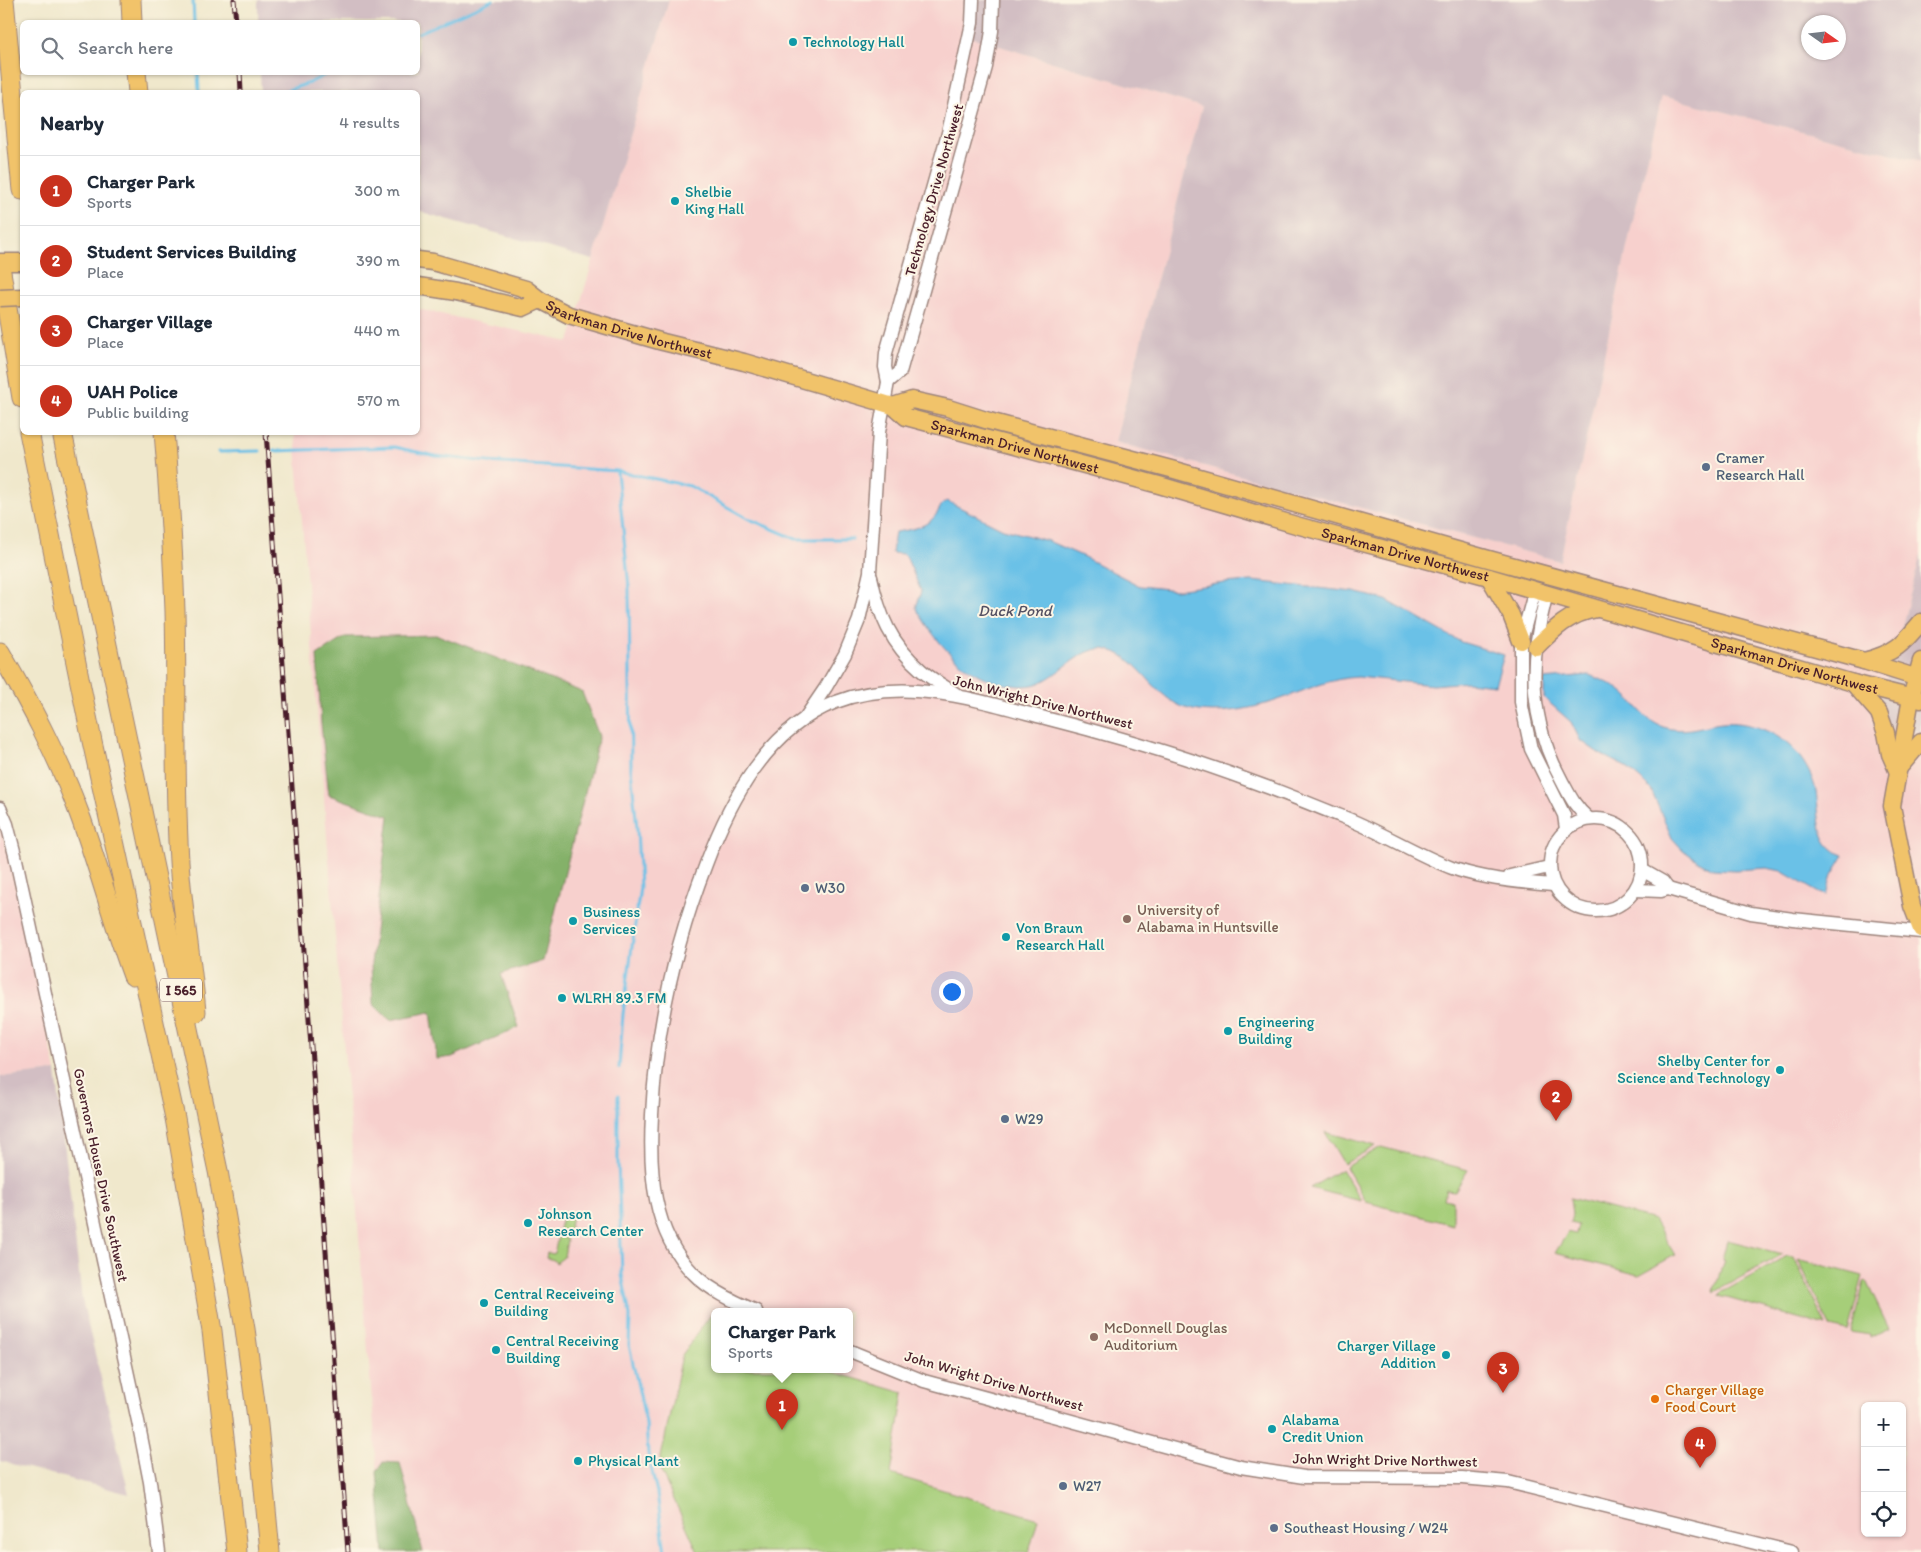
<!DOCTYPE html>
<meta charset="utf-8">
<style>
:root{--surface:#fff;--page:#f6f6f7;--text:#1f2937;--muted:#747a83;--line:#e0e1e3;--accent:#c8321e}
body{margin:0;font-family:Itim,sans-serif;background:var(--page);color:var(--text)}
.controls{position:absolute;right:15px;bottom:15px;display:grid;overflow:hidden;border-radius:8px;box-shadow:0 1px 4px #0004}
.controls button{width:45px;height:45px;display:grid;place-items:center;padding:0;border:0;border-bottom:1px solid var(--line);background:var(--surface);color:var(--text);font:25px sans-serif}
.compass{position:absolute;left:1801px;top:15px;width:45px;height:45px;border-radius:50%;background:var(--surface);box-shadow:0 1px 4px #0004;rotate:104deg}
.you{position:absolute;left:951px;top:991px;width:18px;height:18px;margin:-12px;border:4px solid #fff;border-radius:50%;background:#1a73e8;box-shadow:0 0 0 8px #1a73e833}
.badge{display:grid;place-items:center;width:32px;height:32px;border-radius:50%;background:var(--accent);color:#fff;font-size:16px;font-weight:700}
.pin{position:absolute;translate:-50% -41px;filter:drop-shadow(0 1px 2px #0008)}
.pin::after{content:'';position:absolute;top:26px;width:18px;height:15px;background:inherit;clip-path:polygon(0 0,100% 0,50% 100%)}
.popup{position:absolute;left:711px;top:1308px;width:142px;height:65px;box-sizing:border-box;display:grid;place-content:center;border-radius:8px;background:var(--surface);filter:drop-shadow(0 1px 4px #0005);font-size:16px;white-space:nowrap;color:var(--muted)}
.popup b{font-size:19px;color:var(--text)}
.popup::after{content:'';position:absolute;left:50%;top:100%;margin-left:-10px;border:10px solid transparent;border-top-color:var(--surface)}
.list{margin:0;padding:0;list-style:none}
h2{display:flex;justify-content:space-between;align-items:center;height:65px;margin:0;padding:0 20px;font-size:21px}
h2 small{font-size:16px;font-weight:400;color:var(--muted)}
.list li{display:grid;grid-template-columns:32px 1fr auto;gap:15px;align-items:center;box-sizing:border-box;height:70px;padding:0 20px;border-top:1px solid var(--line)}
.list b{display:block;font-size:19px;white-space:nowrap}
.list p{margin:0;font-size:16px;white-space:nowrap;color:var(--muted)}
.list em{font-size:16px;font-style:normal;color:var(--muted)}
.icon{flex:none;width:28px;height:28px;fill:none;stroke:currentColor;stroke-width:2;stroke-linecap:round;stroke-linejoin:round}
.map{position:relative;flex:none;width:1921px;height:1552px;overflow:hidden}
.search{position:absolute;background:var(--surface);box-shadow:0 1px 4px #0004;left:20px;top:20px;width:400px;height:55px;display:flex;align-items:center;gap:12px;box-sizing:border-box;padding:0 18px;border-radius:8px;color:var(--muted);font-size:19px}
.panel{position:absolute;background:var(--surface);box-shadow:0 1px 4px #0004;left:20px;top:90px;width:400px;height:345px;border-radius:8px}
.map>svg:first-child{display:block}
.built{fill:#f7d0cd;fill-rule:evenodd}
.industrial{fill:#d2bec3;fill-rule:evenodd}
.green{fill:#a6ce79;stroke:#787652}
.forest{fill:#84b169;stroke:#67684a}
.water{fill:#6ac1e7;stroke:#5a7089}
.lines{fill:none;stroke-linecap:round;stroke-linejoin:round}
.stream{stroke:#6ac1e7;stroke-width:3}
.minor-casing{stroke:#9d847c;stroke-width:15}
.major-casing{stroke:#9d847c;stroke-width:19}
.highway-casing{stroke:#9d847c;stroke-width:21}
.minor{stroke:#fff;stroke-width:12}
.major{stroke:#f1c36a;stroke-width:16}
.highway{stroke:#f1c36a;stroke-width:19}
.rail-casing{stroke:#4a1f2b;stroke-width:5}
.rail{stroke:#fcf5e5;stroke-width:3;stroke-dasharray:9;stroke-linecap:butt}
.major-bridge-casing{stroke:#9d847c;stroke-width:19;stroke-linecap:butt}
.major-bridge{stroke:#f1c36a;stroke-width:16}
.culture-dot{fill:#0f9aa8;stroke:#fcf5e5;stroke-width:2}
.service-dot{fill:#5c6f8a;stroke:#fcf5e5;stroke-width:2}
.education-dot{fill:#8d6e63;stroke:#fcf5e5;stroke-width:2}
.food-dot{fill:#e8710a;stroke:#fcf5e5;stroke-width:2}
.labels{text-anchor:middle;stroke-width:4;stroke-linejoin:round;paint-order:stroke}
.shield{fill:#fcf5e5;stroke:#7f5f63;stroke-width:1}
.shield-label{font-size:14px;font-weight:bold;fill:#4a1f2b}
.culture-label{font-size:15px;fill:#0d838f;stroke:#fcf5e5;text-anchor:start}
.street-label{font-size:15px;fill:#4a1f2b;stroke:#fcf5e5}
.service-label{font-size:15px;fill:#4e5e75;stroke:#fcf5e5;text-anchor:start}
.education-label{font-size:15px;fill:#785e54;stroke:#fcf5e5;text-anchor:start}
.food-label{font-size:15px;fill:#c56008;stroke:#fcf5e5;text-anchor:start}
.water-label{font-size:16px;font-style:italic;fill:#545063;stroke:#fcf5e5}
</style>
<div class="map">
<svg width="1921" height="1552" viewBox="0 0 1921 1552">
<rect width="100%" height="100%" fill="#fcf5e5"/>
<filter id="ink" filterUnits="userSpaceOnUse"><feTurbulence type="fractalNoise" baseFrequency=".02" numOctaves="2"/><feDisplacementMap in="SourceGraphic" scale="10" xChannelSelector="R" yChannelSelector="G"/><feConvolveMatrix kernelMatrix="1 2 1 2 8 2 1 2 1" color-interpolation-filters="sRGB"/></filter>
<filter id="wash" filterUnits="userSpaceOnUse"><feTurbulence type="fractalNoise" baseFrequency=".0096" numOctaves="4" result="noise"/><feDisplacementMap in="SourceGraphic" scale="20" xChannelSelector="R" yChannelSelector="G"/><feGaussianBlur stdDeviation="1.12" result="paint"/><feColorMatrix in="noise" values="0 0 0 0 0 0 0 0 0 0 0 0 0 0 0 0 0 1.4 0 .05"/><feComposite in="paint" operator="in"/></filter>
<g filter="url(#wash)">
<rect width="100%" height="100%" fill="#f0e8cc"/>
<g class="built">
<path d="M 669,0 L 964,0 L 963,35 L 1202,107 L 1115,442 L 1560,561 L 1632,224 L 1662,96 L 1921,161 L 1921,554 L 1899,637 L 1873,724 L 1921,732 L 1921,1552 L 384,1552 L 295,433 L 418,432 L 418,309 L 569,342 ZM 714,1311 L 850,1311 L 850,1369 L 714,1369 ZM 1865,1406 L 1902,1406 L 1902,1533 L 1865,1533 Z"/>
<path d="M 0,826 L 9,857 L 56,1071 L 0,1077 Z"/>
</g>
<g class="industrial">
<path d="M 258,0 L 669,0 L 593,260 L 418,211 L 418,92 L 261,92 L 260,73 L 418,72 L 418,22 L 258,22 Z"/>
<path d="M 964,0 L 1921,0 L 1921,161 L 1662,96 L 1632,224 L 1560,561 L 1115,442 L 1202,107 L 963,35 ZM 1808,22 L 1838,22 L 1838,52 L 1808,52 Z"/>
<path d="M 1921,554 L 1921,732 L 1873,725 L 1899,637 Z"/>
<path d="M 56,1071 L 82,1300 L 129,1494 L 0,1461 L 0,1077 Z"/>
</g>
<g class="green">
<path d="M 1325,1132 L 1376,1146 L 1344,1164 Z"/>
<path d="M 1381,1147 L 1468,1170 L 1455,1191 L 1446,1190 L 1444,1199 L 1453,1201 L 1453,1225 L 1366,1202 L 1346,1167 Z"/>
<path d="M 1342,1169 L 1361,1201 L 1310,1188 Z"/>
<path d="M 1570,1198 L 1654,1220 L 1675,1255 L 1639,1275 L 1555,1253 L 1568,1232 L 1576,1234 L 1578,1225 L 1570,1223 L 1572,1215 Z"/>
<path d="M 563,1213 L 572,1215 L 569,1233 L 565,1235 L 558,1233 Z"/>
<path d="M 558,1236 L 565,1237 L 567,1240 L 564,1257 L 556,1263 L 554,1260 L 546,1258 L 547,1253 L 554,1254 Z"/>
<path d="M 1727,1240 L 1782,1254 L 1715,1292 L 1714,1290 L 1724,1261 L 1722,1260 Z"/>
<path d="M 1787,1256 L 1794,1257 L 1826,1326 L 1720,1296 L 1721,1293 Z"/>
<path d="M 1798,1259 L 1863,1276 L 1848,1331 L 1830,1327 Z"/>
<path d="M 1866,1281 L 1889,1329 L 1870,1338 L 1870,1335 L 1851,1332 L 1864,1282 Z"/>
<path d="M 712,1313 L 714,1315 L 714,1369 L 823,1369 L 904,1393 L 891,1474 L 1038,1519 L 1029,1552 L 698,1552 L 659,1467 L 682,1355 Z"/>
</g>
<g class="forest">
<path d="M 438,635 L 582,692 L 599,736 L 543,961 L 501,974 L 519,1027 L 452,1057 L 437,1059 L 431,1012 L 390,1020 L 373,1004 L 371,964 L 389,816 L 329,795 L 321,724 L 317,655 L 345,637 Z"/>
<path d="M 383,1462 L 400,1463 L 423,1552 L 384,1552 L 377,1472 Z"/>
</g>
<g class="water">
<path d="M 947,501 L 1003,529 L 1048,541 L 1084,557 L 1140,586 L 1176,590 L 1224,583 L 1252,581 L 1354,592 L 1386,600 L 1461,642 L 1504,655 L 1495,685 L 1467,682 L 1433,685 L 1358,677 C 1330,678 1304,691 1278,700 C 1252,709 1217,716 1189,709 C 1153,700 1139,653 1104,649 C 1084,647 1062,671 1045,680 C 1035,686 1024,687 1012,685 C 968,681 937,644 916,608 L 921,591 L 906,556 L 903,554 L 892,553 L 895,532 C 909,530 926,528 935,516 C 940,510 940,504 947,501 Z"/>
<path d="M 1589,675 C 1603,680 1615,685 1626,695 C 1638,707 1646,721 1663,727 C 1684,733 1695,728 1715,724 C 1742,719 1773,729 1792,748 C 1803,759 1811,773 1815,787 C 1821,812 1814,846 1844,855 L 1832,875 L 1826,895 L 1819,893 L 1781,871 L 1767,868 L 1735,870 L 1713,869 L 1698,861 L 1683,850 L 1672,838 L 1651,790 L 1640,779 L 1626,767 L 1600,754 L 1580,740 L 1571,722 L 1544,698 L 1544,679 Z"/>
</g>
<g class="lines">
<g class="stream">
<path d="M 193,0 L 194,22"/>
<path d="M 418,33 L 493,0"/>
<path d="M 198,72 L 199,92"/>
<path d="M 282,92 L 309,83 L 331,72"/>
<path d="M 274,451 L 394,447 L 436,456 L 488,462 L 617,471 L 690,486 L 747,518 L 796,539 L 852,539"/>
<path d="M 218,452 L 260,451"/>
<path d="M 617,471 L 629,587 L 631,769 L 637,828 L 640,887 L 623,1014 L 619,1068"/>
<path d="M 618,1096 L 618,1161 L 622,1275 L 630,1316 L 629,1345 L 646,1423 L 648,1454 L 657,1493 L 665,1552"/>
</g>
</g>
</g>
<g filter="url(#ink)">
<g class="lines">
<defs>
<g id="minor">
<path d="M 888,382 L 900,372 L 986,67 L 992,31 L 993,0"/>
<path d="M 871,577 C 879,615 891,644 921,670 C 931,679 944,686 956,694"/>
<path d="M 1541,592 L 1533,597 L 1521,641 L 1521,702 L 1531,749 L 1564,815 L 1566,829"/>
<path d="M 1541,592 L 1545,601 C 1528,665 1530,722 1562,781 C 1570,796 1575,807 1588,818"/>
<path d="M 805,718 L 826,687 L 845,654 L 859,620 L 870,572 L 879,432 L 888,382 L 885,367 L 886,353 L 948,133 L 972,23 L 973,0"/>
<path d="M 0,808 L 7,824 L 15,855 L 138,1421 L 150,1482 L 159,1552"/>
<circle cx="1596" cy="865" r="46"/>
<path d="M 1642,870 L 1663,882 L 1668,889"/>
<path d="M 1510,876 L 1549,867"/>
<path d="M 1636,890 L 1661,891 L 1668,889 L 1751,913 L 1793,919 L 1921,932"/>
<path d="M 756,1311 C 735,1302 709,1290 693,1273 C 652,1232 649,1170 652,1115 C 656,1029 675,944 706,864 C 730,800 768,728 836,702 C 905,676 977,700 1045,718 C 1116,736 1187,757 1256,783 C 1284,793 1311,804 1338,815 C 1377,829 1413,853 1452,868 C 1479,878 1524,883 1553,885"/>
<path d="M 850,1351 L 924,1381 L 1241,1467 L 1304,1477 L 1462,1478 L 1508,1482 L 1792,1552"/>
</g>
<g id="major">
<path id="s1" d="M 418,260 L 433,262 L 526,289 L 540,300 L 569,315 L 663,342 L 744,362 L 883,403 L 893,406 L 906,417 L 1159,485 L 1296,525 L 1489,577 L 1853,683 L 1921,700"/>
<path d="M 0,262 L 22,262"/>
<path d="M 418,286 L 456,292 L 523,308 L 540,300"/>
<path d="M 893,406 L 912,400 L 948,408 L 989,421 L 1171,469 L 1485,558 L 1864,661 L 1921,679"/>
<path d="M 1489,577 L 1511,615 L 1521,641"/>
<path d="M 1536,647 C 1554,629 1570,613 1596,609"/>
<path d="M 1864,661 C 1895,653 1902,645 1921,622"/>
<path d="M 1921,661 L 1911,698 L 1892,806 L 1912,906 L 1921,929"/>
<path d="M 1853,683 L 1879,713 L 1886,733 L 1890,754 L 1897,770 L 1921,742"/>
</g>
<g id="highway">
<path d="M 4,0 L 22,190"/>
<path d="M 131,0 L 132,22"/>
<path d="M 136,72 L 138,92"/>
<path d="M 0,266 L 22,398"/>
<path d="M 29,432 L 92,741 L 175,1118 L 212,1331 L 237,1552"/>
<path d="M 62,432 L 218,1171 L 245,1329 L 258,1425 L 270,1552"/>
<path d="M 164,432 C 169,492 173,551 175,611 C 177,694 174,778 179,861 C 182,912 192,961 196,1012"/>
<path d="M 0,652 C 30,704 58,756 79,813 C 99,867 113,922 133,976"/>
</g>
</defs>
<use href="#minor" class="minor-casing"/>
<use href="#major" class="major-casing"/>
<use href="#highway" class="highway-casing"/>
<use href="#minor" class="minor"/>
<use href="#major" class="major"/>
<use href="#highway" class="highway"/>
<defs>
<g id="rail">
<path d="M 234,0 L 236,22"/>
<path d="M 240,72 L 241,92"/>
<path d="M 266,432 L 348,1552"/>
</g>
</defs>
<use href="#rail" class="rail-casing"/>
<use href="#rail" class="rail"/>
<defs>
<path id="major-bridge" d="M 0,298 L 22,297"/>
</defs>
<use href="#major-bridge" class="major-bridge-casing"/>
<use href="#major-bridge" class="major-bridge"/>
</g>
</g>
<g class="culture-dot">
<circle cx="793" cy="42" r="5"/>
<circle cx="675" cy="201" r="5"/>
<circle cx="573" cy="921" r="5"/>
<circle cx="1006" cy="937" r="5"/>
<circle cx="562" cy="998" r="5"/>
<circle cx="1228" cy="1031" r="5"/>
<circle cx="1780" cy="1070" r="5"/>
<circle cx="528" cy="1223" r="5"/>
<circle cx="484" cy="1303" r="5"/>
<circle cx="496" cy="1350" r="5"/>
<circle cx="1446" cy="1355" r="5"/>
<circle cx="1272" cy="1429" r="5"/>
<circle cx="578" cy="1461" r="5"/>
</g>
<g class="service-dot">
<circle cx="1706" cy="467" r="5"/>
<circle cx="805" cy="888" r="5"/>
<circle cx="1005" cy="1119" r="5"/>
<circle cx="1063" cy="1486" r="5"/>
<circle cx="1274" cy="1528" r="5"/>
</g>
<g class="education-dot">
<circle cx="1127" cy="919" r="5"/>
<circle cx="1094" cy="1337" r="5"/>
</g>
<circle class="food-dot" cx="1655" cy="1399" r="5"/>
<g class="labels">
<rect class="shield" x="160" y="978.5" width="42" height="23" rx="4"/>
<g class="shield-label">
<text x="181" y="995">I 565</text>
</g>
<g class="culture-label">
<text x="803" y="47">Technology Hall</text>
<text x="685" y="197">Shelbie<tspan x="685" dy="17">King Hall</tspan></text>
<text x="583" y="917">Business<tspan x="583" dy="17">Services</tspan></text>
<text x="1016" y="933">Von Braun<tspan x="1016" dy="17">Research Hall</tspan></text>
<text x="572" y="1003">WLRH 89.3 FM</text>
<text x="1238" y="1027">Engineering<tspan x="1238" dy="17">Building</tspan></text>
<text x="1770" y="1066" text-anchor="end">Shelby Center for<tspan x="1770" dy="17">Science and Technology</tspan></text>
<text x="538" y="1219">Johnson<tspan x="538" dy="17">Research Center</tspan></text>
<text x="494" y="1299">Central Receiveing<tspan x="494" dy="17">Building</tspan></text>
<text x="506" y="1346">Central Receiving<tspan x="506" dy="17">Building</tspan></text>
<text x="1436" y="1351" text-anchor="end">Charger Village<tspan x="1436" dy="17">Addition</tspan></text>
<text x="1282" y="1425">Alabama<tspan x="1282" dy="17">Credit Union</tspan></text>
<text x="588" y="1466">Physical Plant</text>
</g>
<g class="street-label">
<text transform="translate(934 190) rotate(-74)" y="5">Technology Drive Northwest</text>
<text dy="5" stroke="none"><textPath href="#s1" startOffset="224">Sparkman Drive Northwest</textPath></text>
<text dy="5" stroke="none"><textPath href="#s1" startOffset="629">Sparkman Drive Northwest</textPath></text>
<text dy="5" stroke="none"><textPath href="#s1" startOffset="1034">Sparkman Drive Northwest</textPath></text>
<text dy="5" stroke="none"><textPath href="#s1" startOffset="1439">Sparkman Drive Northwest</textPath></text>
<text transform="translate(1043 702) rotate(14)" y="5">John Wright Drive Northwest</text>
<text transform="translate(101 1175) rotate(78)" y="5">Governors House Drive Southwest</text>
<text transform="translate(994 1381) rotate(16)" y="5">John Wright Drive Northwest</text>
<text transform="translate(1385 1460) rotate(1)" y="5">John Wright Drive Northwest</text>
</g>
<g class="service-label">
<text x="1716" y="463">Cramer<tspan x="1716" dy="17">Research Hall</tspan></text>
<text x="815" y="893">W30</text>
<text x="1015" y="1124">W29</text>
<text x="1073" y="1491">W27</text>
<text x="1284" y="1533">Southeast Housing / W24</text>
</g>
<g class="education-label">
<text x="1137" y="915">University of<tspan x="1137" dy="17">Alabama in Huntsville</tspan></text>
<text x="1104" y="1333">McDonnell Douglas<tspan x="1104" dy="17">Auditorium</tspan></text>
</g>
<g class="food-label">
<text x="1665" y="1395">Charger Village<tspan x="1665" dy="17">Food Court</tspan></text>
</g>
<g class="water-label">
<text x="1015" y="616">Duck Pond</text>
</g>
</g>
</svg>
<div class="controls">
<button>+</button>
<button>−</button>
<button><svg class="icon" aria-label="locate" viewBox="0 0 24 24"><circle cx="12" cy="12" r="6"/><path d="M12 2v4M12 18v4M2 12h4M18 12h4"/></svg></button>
</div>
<svg class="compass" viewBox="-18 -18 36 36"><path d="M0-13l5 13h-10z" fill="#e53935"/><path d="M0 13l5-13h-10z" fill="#747a83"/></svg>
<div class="you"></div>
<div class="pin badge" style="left:782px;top:1430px">1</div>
<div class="popup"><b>Charger Park</b>Sports</div>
<div class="pin badge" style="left:1556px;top:1121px">2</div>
<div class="pin badge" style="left:1503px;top:1393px">3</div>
<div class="pin badge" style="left:1700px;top:1468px">4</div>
<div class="search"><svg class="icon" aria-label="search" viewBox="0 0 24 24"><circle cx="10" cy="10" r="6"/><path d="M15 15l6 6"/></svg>Search here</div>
<section class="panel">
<h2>Nearby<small>4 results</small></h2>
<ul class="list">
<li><span class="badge">1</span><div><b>Charger Park</b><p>Sports</p></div><em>300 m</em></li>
<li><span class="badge">2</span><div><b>Student Services Building</b><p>Place</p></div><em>390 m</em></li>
<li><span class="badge">3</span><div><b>Charger Village</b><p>Place</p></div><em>440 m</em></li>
<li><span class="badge">4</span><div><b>UAH Police</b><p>Public building</p></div><em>570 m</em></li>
</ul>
</section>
</div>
